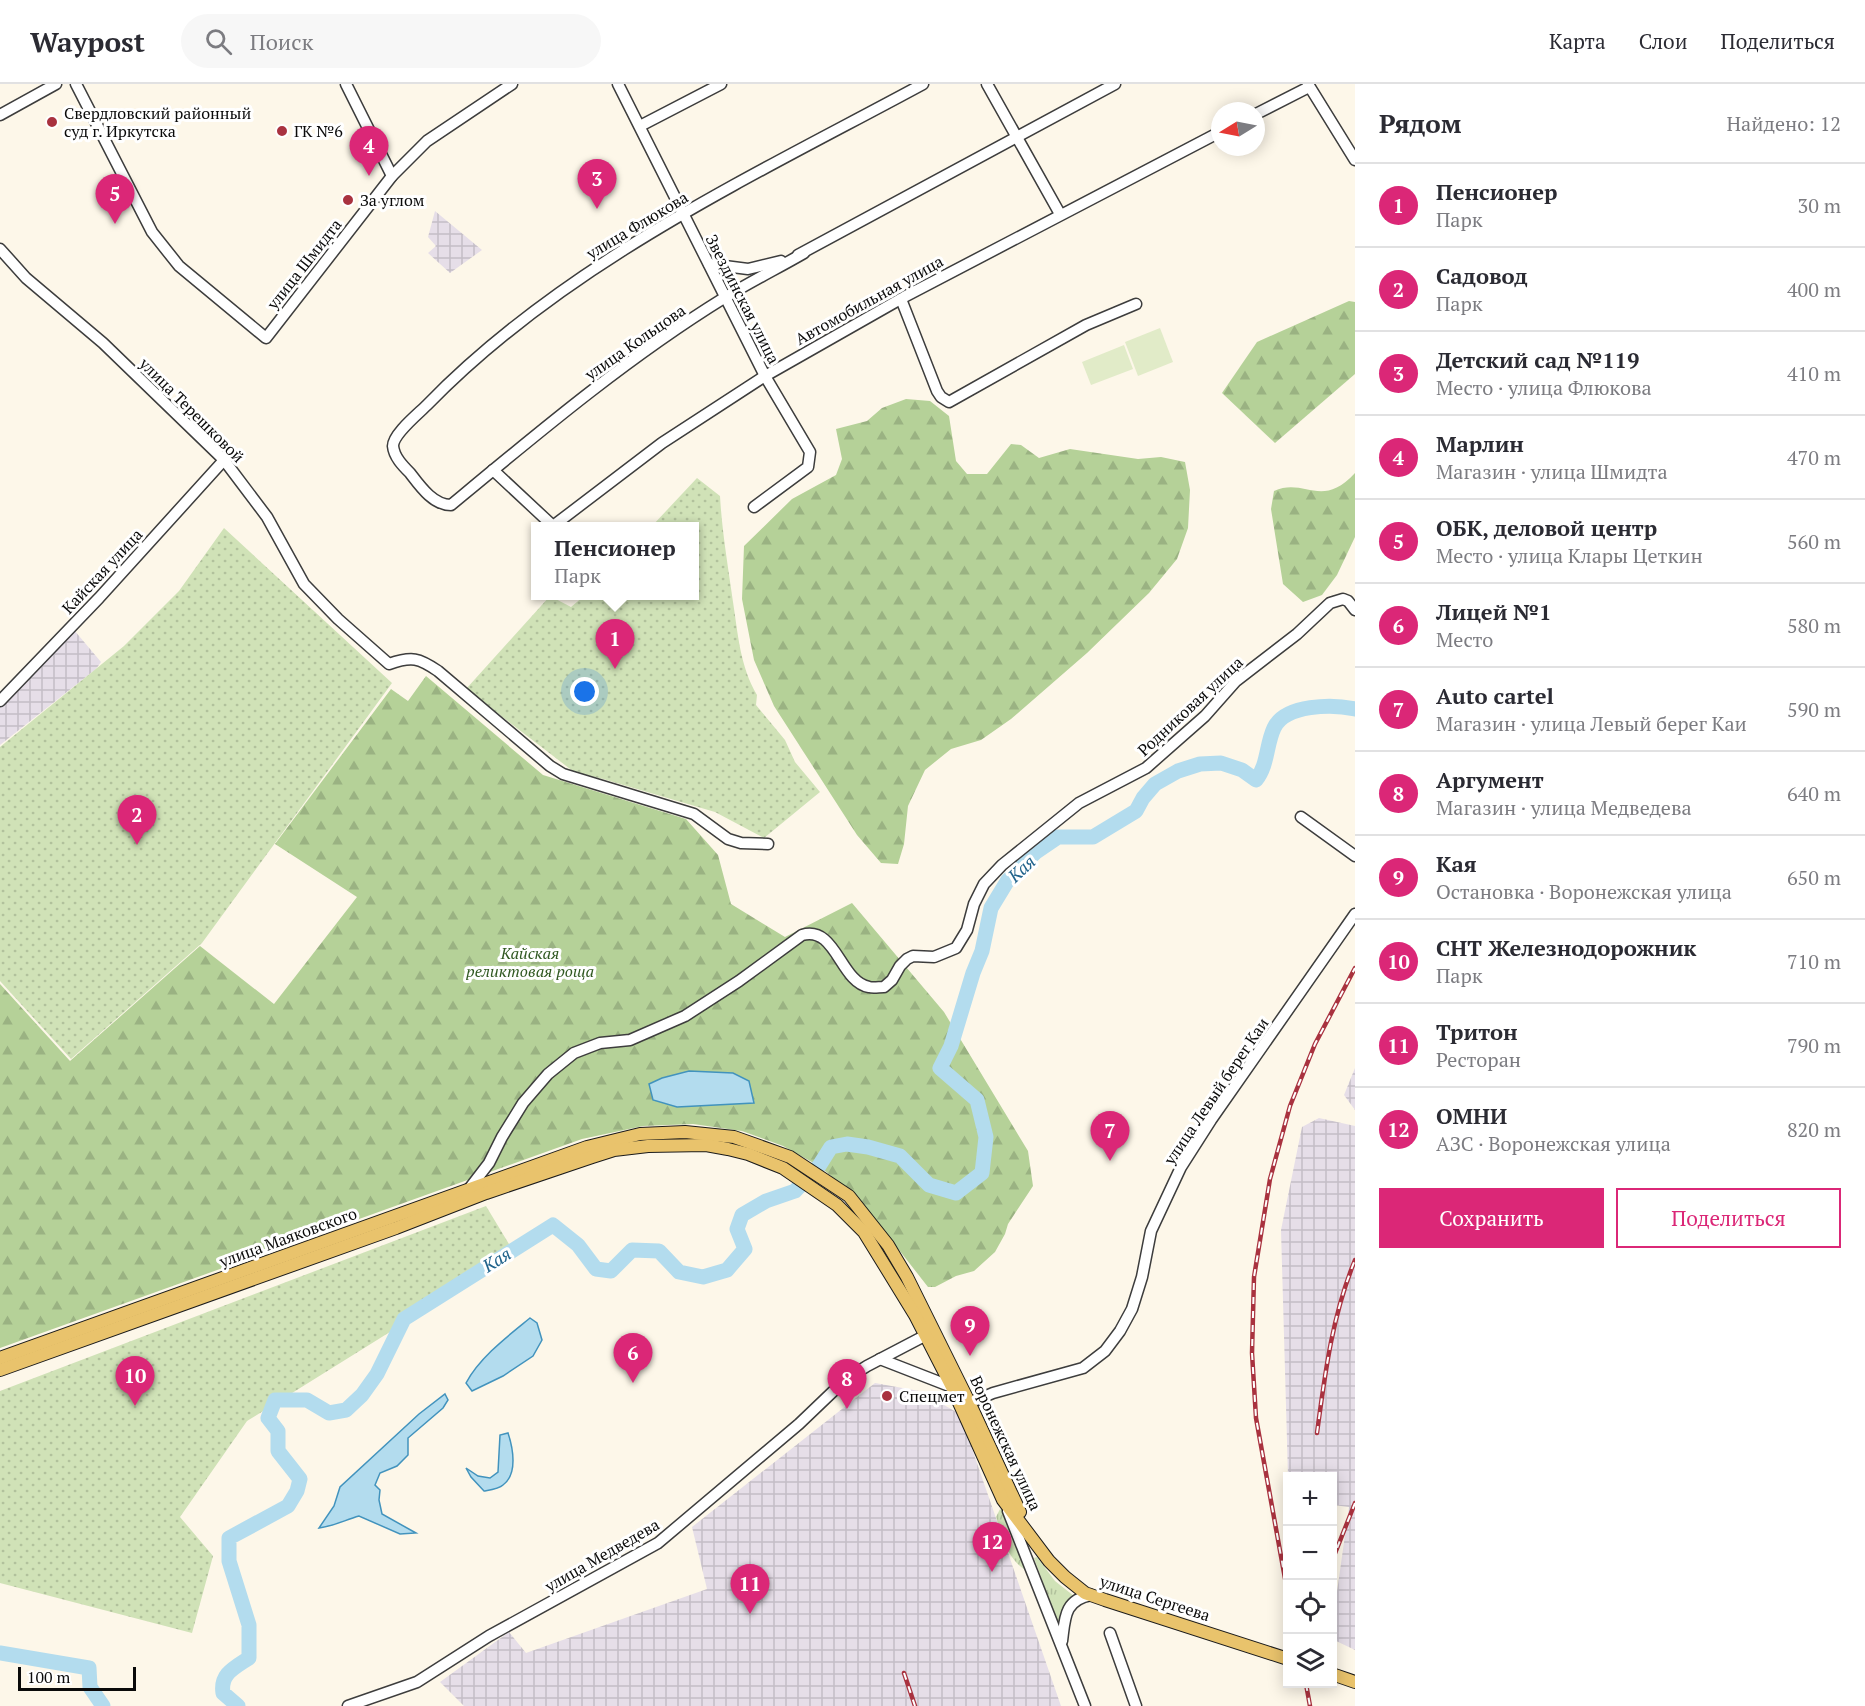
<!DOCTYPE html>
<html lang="ru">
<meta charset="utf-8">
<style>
:root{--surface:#fff;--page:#f7f7f7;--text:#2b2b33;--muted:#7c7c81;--line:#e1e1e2;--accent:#db2777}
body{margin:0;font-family:"PT Serif",serif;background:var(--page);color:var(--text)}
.controls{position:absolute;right:18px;bottom:18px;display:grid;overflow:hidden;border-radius:0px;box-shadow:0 3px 15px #0003}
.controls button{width:54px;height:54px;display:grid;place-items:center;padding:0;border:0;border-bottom:2px solid var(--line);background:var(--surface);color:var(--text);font:30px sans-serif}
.compass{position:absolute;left:1211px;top:18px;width:54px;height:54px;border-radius:50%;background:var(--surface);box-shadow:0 3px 15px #0003;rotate:260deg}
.scale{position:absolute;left:18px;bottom:15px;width:118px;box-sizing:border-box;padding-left:6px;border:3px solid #0a0a0a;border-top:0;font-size:16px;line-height:21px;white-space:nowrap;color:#0a0a0a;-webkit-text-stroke:4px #fff;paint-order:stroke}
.you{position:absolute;left:585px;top:608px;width:21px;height:21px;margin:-15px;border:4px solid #fff;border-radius:50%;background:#1a73e8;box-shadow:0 0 0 9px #1a73e833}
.badge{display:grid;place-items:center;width:39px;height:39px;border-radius:50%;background:var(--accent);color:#fff;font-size:20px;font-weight:700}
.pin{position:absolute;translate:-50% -50px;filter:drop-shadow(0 2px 3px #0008)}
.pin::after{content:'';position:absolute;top:32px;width:21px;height:18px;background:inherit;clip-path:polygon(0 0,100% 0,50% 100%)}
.popup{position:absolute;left:531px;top:438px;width:168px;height:78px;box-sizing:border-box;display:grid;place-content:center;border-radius:0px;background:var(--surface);filter:drop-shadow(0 2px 4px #0005);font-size:20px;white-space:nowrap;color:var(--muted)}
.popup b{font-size:22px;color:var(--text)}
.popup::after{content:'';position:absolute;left:50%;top:100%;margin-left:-12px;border:12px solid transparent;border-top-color:var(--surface)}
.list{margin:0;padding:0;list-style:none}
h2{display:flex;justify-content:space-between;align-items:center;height:78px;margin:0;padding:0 24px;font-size:26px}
h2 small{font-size:20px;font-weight:400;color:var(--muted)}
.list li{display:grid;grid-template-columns:39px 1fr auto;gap:18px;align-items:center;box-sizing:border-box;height:84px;padding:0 24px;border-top:2px solid var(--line)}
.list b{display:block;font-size:22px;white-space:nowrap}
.list p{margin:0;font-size:20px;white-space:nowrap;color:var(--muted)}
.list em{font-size:20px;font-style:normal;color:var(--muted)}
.actions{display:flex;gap:12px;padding:18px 24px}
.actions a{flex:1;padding:14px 0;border:2px solid var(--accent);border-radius:0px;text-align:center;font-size:21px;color:var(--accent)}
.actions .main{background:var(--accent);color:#fff}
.icon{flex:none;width:33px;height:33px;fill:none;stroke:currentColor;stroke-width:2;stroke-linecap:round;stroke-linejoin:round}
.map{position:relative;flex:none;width:1355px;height:1622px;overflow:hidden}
header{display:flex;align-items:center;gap:36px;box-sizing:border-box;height:84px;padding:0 30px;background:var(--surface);border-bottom:2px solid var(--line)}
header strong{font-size:28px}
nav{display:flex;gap:33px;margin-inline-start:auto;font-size:21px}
.search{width:420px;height:54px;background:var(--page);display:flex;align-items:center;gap:15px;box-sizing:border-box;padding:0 21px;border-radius:33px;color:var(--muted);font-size:22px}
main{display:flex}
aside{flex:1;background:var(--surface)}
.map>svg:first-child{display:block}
.industrial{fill:url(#industrial-grid)}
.grass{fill:url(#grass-tufts)}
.forest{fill:url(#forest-firs)}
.park{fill:url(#park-dots)}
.pitch{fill:#e1ebc8}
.water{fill:#b3dcee;stroke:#4293bd;stroke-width:1.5}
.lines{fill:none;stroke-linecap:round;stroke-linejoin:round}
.river{stroke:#b3dcee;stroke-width:15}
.minor-casing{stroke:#3d3d3d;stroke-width:13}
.major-casing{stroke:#1b1b1b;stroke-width:14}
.minor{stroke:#fff;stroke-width:10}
.major{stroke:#e9c36c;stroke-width:12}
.rail-casing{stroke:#a9323f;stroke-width:4.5}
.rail{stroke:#fff;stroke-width:2;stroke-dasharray:7;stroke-linecap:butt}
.poi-dot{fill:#a9323f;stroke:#fff;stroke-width:2}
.labels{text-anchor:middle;stroke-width:6;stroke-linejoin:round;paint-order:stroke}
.poi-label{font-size:16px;fill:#0a0a0a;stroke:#fff;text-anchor:start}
.street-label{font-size:16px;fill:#0a0a0a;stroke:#fff}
.park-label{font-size:16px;font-style:italic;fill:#315922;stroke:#fff}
.water-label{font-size:18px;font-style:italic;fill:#22648c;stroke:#fff}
</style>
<header>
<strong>Waypost</strong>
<div class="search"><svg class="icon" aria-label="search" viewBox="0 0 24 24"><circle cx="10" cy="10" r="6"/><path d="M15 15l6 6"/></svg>Поиск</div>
<nav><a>Карта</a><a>Слои</a><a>Поделиться</a></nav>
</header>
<main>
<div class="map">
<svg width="1355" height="1622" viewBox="0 0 1355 1622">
<defs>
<pattern id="industrial-grid" width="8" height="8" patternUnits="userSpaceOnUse" patternTransform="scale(1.5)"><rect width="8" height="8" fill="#e6dee8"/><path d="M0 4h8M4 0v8" fill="none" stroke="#c4bdc6"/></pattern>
<pattern id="grass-tufts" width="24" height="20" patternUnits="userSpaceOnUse" patternTransform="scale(1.5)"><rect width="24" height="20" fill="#d0e2b7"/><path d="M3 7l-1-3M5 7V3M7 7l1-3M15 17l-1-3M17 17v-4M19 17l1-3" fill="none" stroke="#b1c19c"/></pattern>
<pattern id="forest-firs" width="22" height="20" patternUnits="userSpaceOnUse" patternTransform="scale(1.5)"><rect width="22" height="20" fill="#b5d198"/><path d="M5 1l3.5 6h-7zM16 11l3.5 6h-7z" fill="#9ab282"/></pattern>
<pattern id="park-dots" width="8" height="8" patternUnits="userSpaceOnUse" patternTransform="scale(1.5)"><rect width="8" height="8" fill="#d0e2b7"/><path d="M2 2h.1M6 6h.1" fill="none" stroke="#b1c19c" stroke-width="1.8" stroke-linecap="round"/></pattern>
</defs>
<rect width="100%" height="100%" fill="#fdf7e9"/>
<g class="industrial">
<path d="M 435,127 L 482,166 L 450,189 L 428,169 L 436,162 L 428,153 Z"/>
<path d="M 74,546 L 101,578 L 96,585 L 0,661 L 0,622 Z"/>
<path d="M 1355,984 L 1355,1026 L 1344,1011 Z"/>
<path d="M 1319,1034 L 1355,1042 L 1355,1566 L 1332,1555 L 1333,1536 L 1349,1423 L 1333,1421 L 1332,1392 L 1288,1392 L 1281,1146 L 1302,1043 Z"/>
<path d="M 875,1299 L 919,1307 L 960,1330 L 1061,1622 L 464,1622 L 440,1598 L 509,1548 L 526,1569 L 707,1505 L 692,1443 Z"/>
</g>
<g class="grass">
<path d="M 1000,1425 L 1006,1430 L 1029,1488 C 1007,1477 1003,1454 996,1433 Z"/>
<path d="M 1037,1473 L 1055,1497 L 1074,1512 L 1064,1521 L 1058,1540 L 1034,1474 Z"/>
</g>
<g class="forest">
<path d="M 1349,217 L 1355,218 L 1355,290 L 1275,359 L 1222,309 L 1257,258 Z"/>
<path d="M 906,315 L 930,317 L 949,332 L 956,377 L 967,390 L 987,390 L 1011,360 L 1021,361 L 1039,374 L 1070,365 L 1138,375 L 1161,373 L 1185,378 L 1190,406 L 1188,444 L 1177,475 L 1149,509 L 1087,569 L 1011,635 L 981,656 L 951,665 L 925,686 L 908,722 L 904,760 L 898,780 L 881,779 L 857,751 L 774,622 L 754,576 L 742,515 L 744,462 L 792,415 L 836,391 L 842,375 L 836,345 L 867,337 L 882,324 Z"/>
<path d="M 1355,389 L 1355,453 L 1337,491 L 1322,511 L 1303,518 L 1283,500 L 1271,425 L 1274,407 C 1305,393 1321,426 1355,389 Z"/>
<path d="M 426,592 L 543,691 L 686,735 L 718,771 L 731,820 L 785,853 L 852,819 L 944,928 L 1028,1067 L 1033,1102 L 1008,1140 L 1005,1150 L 995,1168 L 974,1187 L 956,1192 L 935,1203 L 928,1203 L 860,1116 L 819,1082 L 783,1062 L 742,1047 L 693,1040 L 643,1042 L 582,1055 L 0,1264 L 0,900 L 70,977 L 200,862 L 274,920 L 357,813 L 275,760 L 391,605 L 408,617 Z"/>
</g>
<g class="park">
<path d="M 697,394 L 720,412 C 722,448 728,482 733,518 C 738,550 740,582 757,611 L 756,621 L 785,656 L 795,678 L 820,708 L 764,754 L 715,728 L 603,695 L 574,688 L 466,605 L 550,512 L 571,523 L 584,512 L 694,512 L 694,442 L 652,442 Z"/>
<path d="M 224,444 L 392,599 L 202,859 L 71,975 L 0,897 L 0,663 L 124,562 L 179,507 Z"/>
<path d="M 486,1122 L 515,1170 L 247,1337 L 180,1433 L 213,1472 L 192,1549 L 0,1499 L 0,1307 Z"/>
</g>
<g class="pitch">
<path d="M 1160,244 L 1173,278 L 1138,292 L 1125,258 Z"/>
<path d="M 1124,261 L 1133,285 L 1091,301 L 1082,278 Z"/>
</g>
<g class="water">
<path d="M 689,987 L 733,989 L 749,997 L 754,1019 L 677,1023 L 653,1016 L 649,1000 L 662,994 Z"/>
<path d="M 530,1234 L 537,1239 L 542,1256 L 533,1272 L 503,1292 L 472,1307 L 466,1299 C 480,1273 508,1252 530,1234 Z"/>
<path d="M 445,1310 L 448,1316 L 443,1324 L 408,1354 L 408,1371 L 397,1382 L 380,1389 L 375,1401 L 380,1406 L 379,1416 L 382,1430 L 416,1449 L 400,1450 L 359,1432 C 345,1436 334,1442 319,1444 L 334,1422 L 340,1403 L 419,1330 Z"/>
<path d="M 508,1349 C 513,1364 518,1390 503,1401 C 499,1405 490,1406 484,1407 L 471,1393 L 466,1384 L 478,1392 L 490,1394 L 498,1388 L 500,1351 Z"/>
</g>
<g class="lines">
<g class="river">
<path d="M 0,1569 L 89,1584 L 90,1603 L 103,1622"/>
<path d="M 238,1622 L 223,1609 C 220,1590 234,1584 249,1574 L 249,1541 L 229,1477 L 229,1454 L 288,1422 L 297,1407 L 300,1395 L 278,1367 L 278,1347 L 268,1334 L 275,1316 L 307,1316 L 329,1329 L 346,1326 L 362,1311 L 377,1290 L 404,1235 L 553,1141 L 578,1161 L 596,1185 L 611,1187 L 632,1166 L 659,1167 L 679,1188 L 703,1193 L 727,1186 L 745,1165 L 737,1145 L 742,1131 L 766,1117 L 795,1107 L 819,1082 L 831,1063 L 847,1060 L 868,1063 L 900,1072 L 929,1101 L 956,1109 L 982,1089 L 986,1053 L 977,1016 L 940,984 L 951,962 L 973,889 L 982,867 L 991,824 L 1008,796 L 1036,768 L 1058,753 L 1093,753 L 1136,727 L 1143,714 L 1155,700 L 1178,687 L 1200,680 L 1221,679 L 1242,686 L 1256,696 C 1268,681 1266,661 1274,644 C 1285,620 1333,620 1355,625"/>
</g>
<defs>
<g id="minor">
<path d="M 76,0 L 152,148 L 179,182 L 266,254 L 392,92 L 427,57 L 512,0"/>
<path d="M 346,0 L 392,92"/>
<path d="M 618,0 L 765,292 L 810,368 L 808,383 L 754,423"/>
<path d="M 987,0 L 1060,130"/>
<path d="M 1308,0 L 1355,76"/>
<path d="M 1256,30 L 1309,3"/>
<path d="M 0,31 L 56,0"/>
<path d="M 640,42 L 721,0"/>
<path d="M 0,165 L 26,194 L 103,259 L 224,376 L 267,433 L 304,500 L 338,535 L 389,580 C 412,572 419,574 438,587 L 550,682 L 563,690 L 694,730 L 728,755 L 741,759 L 768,760"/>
<path d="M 804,169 C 778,184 750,198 724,214 C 627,274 539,348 451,421 C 433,421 420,402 410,389 C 403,382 394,373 393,362 C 393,350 418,330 427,321 C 565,179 751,93 923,0"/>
<path d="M 798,171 L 1115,0"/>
<path d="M 709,180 L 748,185 L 781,177"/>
<path d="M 901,215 L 937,307 L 941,313 L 949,318 L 1086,241 L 1136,220"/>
<path d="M 493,386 L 553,442 L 662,359 L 765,292 L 904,213 L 1220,48"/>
<path d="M 0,617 L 99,514 L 224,376"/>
<path d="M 1301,733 L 1355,772"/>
<path d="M 469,1105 L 489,1079 L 502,1053 L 523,1019 L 548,990 L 574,969 L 600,959 L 630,956 L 685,932 L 739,897 L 802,851 C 836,841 840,898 869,903 C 873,904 879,903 884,903 L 892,896 L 900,882 L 907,875 L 913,872 L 934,873 L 956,864 L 967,846 L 974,820 L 984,800 L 1002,781 L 1079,719 L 1146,684 L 1205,632 L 1236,597 L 1297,550 L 1330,519 L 1343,515 L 1348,517 L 1355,526"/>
<path d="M 880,1275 L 952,1303"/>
<path d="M 962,1322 L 993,1309 L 1083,1284 L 1105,1267 L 1120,1247 L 1132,1225 L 1142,1193 L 1151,1147 L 1181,1083 L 1211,1036 L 1355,830"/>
<path d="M 1008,1427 L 1085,1622"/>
<path d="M 1110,1549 L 1136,1622"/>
<path d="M 1062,1557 C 1065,1534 1064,1516 1091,1511"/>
<path d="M 348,1622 L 417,1598 L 489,1552 L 658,1459 L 799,1340 L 845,1296 L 867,1282 L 932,1248"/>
</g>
<g id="major">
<path d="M 0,1274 L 587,1063 L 640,1050 L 685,1048 L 734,1053 L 790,1073 L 849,1112 L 888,1161 L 907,1193 L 969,1318 L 1020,1428"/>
<path d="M 0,1286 L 396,1144 L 486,1109 L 592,1073 L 614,1066 L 648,1062 L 706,1061 L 728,1065 L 748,1070 L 783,1084 L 837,1121 L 864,1148 L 915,1231 L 952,1303 L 1003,1416 L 1049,1477 L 1065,1493 L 1085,1509 L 1105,1516 L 1288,1575"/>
<path d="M 1332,1590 L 1355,1598"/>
</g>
</defs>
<use href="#minor" class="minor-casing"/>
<use href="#major" class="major-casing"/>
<use href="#minor" class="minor"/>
<use href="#major" class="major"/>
<defs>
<g id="rail">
<path d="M 1317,1349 C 1325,1290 1332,1232 1355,1176"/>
<path d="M 1332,1477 L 1355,1419"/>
<path d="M 1288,1511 L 1256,1334 L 1252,1269 L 1254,1193 L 1270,1095 L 1290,1022 L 1315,960 L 1355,884"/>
<path d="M 904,1589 L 915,1622"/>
<path d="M 1306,1600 L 1310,1622"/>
</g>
</defs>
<use href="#rail" class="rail-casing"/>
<use href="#rail" class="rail"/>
</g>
<g class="poi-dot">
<circle cx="52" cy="38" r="6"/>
<circle cx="282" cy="47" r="6"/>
<circle cx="348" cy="116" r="6"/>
<circle cx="887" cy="1312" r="6"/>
</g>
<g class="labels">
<g class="poi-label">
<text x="64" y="35">Свердловский районный<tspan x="64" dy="18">суд г. Иркутска</tspan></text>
<text x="294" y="53">ГК №6</text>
<text x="360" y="122">За углом</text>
<text x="899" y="1318">Спецмет</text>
</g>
<g class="street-label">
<text transform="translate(637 141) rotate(-31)" y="6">улица Флюкова</text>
<text transform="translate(304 180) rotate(-52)" y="6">улица Шмидта</text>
<text transform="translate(743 215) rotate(63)" y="6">Звездинская улица</text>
<text transform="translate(869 216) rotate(-29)" y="6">Автомобильная улица</text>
<text transform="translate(635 258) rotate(-35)" y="6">улица Кольцова</text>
<text transform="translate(192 326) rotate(45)" y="6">улица Терешковой</text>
<text transform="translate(102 487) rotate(-47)" y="6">Кайская улица</text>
<text transform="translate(1190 622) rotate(-43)" y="6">Родниковая улица</text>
<text transform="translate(1216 1007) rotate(-56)" y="6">улица Левый берег Каи</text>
<text transform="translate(288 1153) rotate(-20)" y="6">улица Маяковского</text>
<text transform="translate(1006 1359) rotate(65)" y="6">Воронежская улица</text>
<text transform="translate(602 1471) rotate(-30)" y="6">улица Медведева</text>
<text transform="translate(1155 1514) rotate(18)" y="6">улица Сергеева</text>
</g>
<g class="park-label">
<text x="530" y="875">Кайская<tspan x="530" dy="18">реликтовая роща</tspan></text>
</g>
<g class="water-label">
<text transform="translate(1022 785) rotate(-43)" y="6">Кая</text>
<text transform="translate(497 1176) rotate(-32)" y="6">Кая</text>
</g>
</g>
</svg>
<div class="controls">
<button>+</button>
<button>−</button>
<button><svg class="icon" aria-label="locate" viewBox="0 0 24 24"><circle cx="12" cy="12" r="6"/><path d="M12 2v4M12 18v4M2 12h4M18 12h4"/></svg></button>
<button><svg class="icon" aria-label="layers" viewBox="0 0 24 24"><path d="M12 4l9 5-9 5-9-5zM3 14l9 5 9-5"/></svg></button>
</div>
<svg class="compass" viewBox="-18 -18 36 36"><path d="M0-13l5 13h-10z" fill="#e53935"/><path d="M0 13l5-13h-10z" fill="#7c7c81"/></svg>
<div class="scale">100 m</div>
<div class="you"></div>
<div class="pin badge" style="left:615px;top:585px">1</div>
<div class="popup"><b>Пенсионер</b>Парк</div>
<div class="pin badge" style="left:137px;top:761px">2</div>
<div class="pin badge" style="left:597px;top:125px">3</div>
<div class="pin badge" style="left:369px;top:92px">4</div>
<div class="pin badge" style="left:115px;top:140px">5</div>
<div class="pin badge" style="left:633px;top:1299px">6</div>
<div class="pin badge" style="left:1110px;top:1077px">7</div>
<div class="pin badge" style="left:847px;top:1325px">8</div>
<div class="pin badge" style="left:970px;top:1272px">9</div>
<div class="pin badge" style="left:135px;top:1322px">10</div>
<div class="pin badge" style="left:750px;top:1530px">11</div>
<div class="pin badge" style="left:992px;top:1488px">12</div>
</div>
<aside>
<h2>Рядом<small>Найдено: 12</small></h2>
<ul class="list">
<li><span class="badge">1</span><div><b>Пенсионер</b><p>Парк</p></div><em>30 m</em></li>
<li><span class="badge">2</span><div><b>Садовод</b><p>Парк</p></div><em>400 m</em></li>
<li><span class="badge">3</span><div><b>Детский сад №119</b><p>Место · улица Флюкова</p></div><em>410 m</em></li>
<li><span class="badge">4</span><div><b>Марлин</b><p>Магазин · улица Шмидта</p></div><em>470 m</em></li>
<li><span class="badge">5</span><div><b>ОБК, деловой центр</b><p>Место · улица Клары Цеткин</p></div><em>560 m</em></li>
<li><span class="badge">6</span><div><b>Лицей №1</b><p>Место</p></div><em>580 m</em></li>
<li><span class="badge">7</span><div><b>Auto cartel</b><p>Магазин · улица Левый берег Каи</p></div><em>590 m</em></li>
<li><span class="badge">8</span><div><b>Аргумент</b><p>Магазин · улица Медведева</p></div><em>640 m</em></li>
<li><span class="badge">9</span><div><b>Кая</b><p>Остановка · Воронежская улица</p></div><em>650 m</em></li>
<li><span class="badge">10</span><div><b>СНТ Железнодорожник</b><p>Парк</p></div><em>710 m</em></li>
<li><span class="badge">11</span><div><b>Тритон</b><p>Ресторан</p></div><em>790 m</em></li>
<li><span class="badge">12</span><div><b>ОМНИ</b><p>АЗС · Воронежская улица</p></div><em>820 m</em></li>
</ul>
<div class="actions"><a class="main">Сохранить</a><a>Поделиться</a></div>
</aside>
</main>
